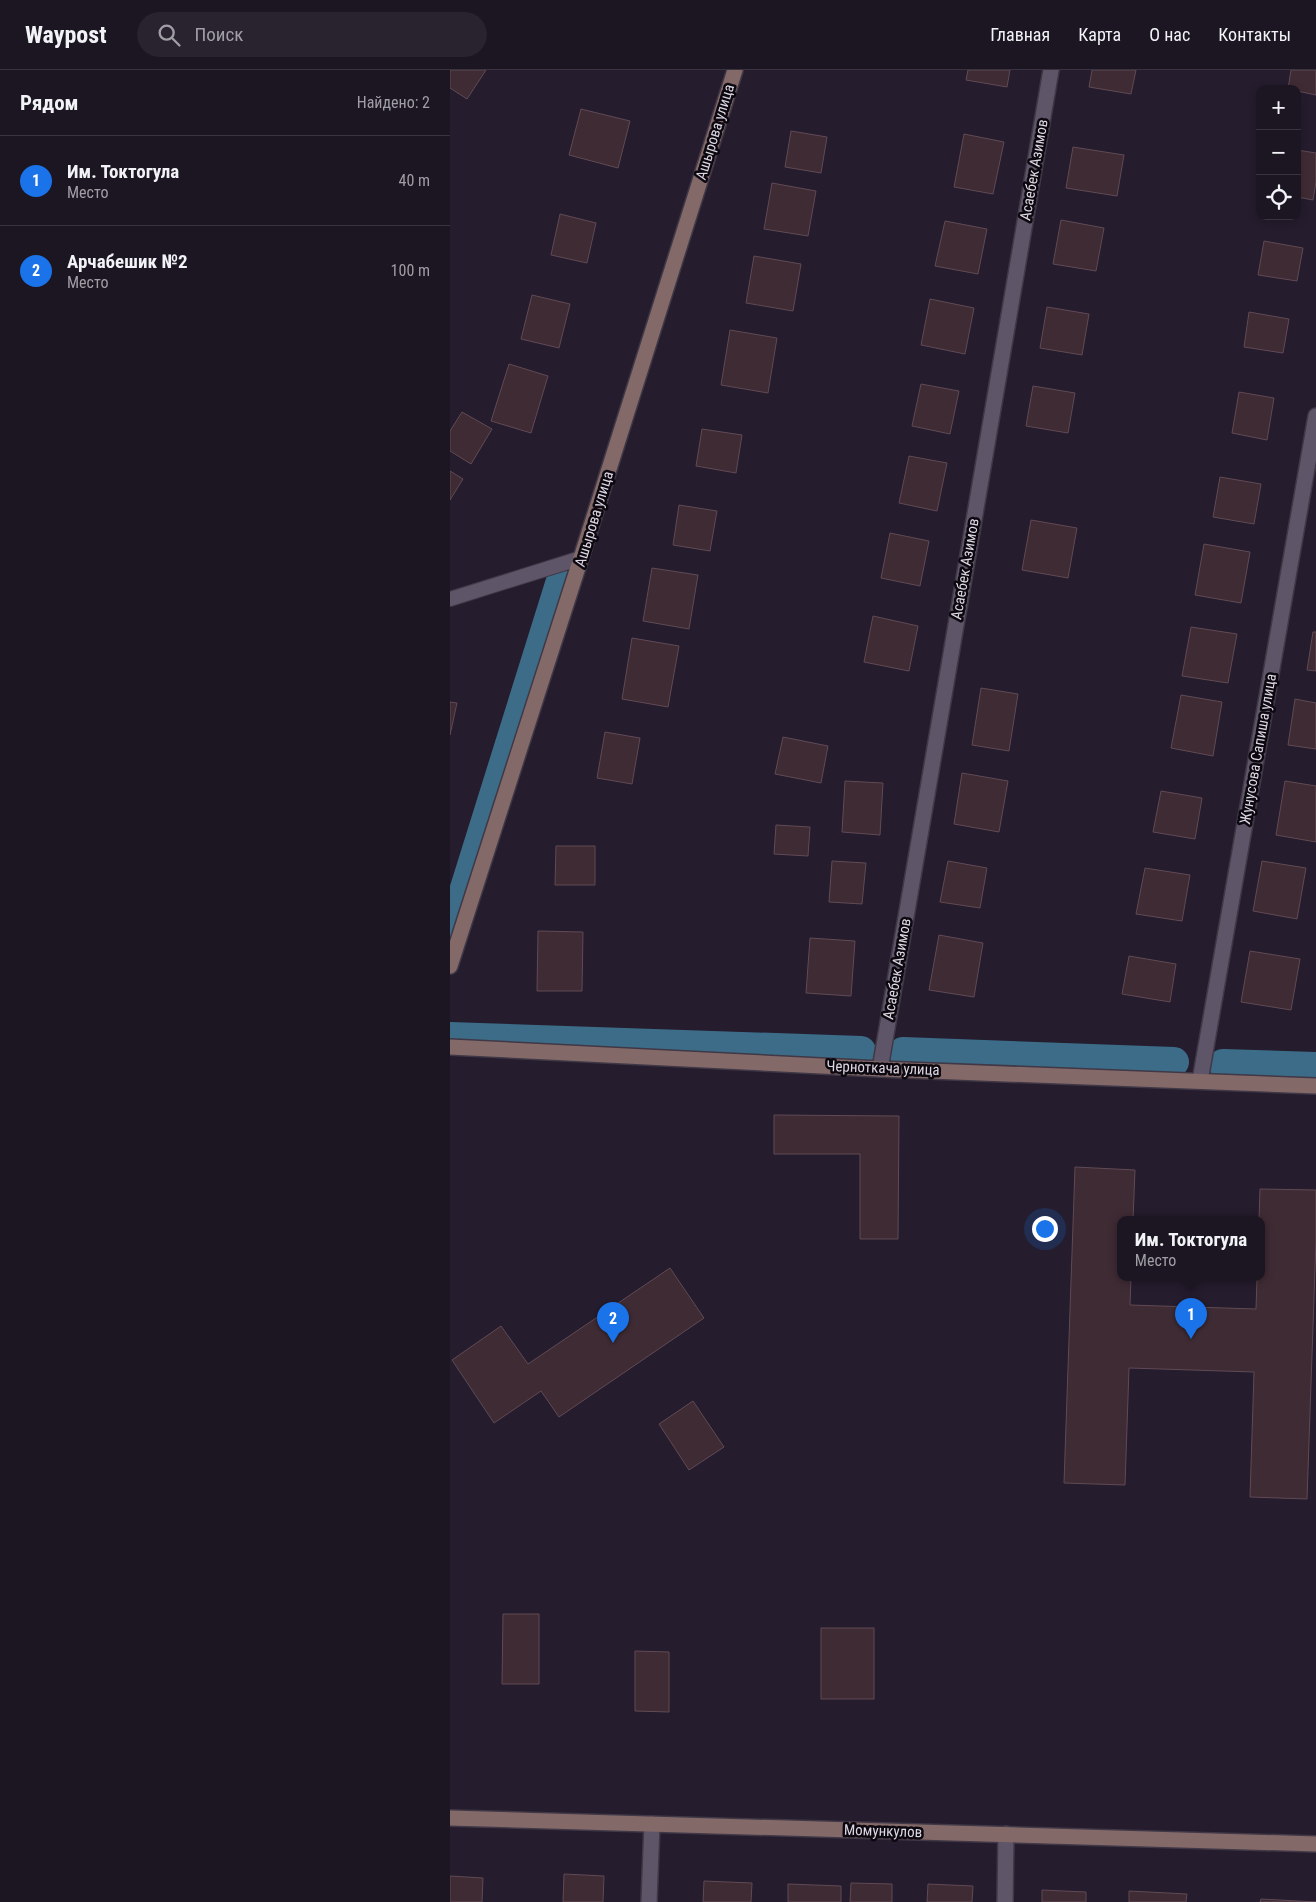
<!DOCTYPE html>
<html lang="ru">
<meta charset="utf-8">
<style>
:root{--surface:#1c1522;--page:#29222f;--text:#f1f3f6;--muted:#a09fa5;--line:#3a3440;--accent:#1a73e8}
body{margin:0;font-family:"Roboto Condensed",sans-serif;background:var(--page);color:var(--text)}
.controls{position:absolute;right:15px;top:15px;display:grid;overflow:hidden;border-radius:10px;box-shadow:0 2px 8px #0003}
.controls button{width:45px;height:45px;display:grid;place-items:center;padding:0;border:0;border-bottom:1px solid var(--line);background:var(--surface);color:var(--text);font:25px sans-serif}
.you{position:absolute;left:594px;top:1158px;width:18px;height:18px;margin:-12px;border:4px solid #fff;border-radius:50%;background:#1a73e8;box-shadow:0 0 0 8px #1a73e833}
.badge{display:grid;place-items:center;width:32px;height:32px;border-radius:50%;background:var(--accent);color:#fff;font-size:16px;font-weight:700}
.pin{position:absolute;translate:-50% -41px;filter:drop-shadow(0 1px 2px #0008)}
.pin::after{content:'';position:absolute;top:26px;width:18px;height:15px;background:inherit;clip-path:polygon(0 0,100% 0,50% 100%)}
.popup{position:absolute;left:667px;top:1146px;width:148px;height:65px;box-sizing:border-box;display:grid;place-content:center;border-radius:10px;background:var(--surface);filter:drop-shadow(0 1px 4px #0005);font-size:16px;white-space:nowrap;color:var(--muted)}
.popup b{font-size:19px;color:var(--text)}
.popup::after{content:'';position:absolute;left:50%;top:100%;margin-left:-10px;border:10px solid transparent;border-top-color:var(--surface)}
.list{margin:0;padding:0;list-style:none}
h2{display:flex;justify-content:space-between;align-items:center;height:65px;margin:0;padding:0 20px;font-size:21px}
h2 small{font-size:16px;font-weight:400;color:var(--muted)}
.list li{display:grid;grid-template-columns:32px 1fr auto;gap:15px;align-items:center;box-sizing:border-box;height:90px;padding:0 20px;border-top:1px solid var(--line)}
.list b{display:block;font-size:19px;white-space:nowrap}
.list p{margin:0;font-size:16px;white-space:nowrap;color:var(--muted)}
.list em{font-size:16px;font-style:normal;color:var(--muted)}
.icon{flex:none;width:28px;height:28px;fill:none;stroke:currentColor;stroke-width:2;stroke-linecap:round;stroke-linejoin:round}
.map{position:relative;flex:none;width:866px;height:1832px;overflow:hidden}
header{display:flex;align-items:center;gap:30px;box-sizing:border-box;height:70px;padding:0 25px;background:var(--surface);border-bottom:1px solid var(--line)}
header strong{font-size:24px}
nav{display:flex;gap:28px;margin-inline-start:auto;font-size:18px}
.search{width:350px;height:45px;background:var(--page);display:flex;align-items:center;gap:12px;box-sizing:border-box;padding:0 18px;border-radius:28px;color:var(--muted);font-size:19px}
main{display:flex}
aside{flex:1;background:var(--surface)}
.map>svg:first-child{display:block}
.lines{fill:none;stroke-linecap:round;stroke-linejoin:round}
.canal{stroke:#3c6c88;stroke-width:30}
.building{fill:#3f2b34;stroke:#604a55}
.lane-casing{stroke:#403846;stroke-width:16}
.street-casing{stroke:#403846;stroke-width:18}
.secondary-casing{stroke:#403846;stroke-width:18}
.lane{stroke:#5f5568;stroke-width:14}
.street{stroke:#5f5568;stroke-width:15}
.secondary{stroke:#846969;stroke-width:15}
.labels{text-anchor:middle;stroke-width:5;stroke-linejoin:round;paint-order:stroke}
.street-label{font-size:15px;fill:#ddd7e3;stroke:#0c0810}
</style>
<header>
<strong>Waypost</strong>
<div class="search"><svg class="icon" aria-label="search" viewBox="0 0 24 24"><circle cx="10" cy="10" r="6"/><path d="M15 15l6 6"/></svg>Поиск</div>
<nav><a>Главная</a><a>Карта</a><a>О нас</a><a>Контакты</a></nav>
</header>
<main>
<aside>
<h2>Рядом<small>Найдено: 2</small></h2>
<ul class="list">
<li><span class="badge">1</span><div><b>Им. Токтогула</b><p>Место</p></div><em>40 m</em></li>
<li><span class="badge">2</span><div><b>Арчабешик №2</b><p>Место</p></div><em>100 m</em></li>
</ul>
</aside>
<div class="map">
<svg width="866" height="1832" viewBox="0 0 866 1832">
<rect width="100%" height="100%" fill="#251c2d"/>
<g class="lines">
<g class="canal">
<path d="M 0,866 L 110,514"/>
<path d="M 0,967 L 411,981"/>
<path d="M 453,982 L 724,992"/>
<path d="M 773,994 L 866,997"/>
</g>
</g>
<g class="building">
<path d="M 0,0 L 36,0 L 17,29 L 0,18 Z"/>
<path d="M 518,0 L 560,0 L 557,17 L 516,10 Z"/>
<path d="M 642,0 L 686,0 L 681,24 L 639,17 Z"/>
<path d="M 841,0 L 866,0 L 866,25 L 847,21 L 847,19 L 838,19 Z"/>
<path d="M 131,39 L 180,51 L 168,98 L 119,85 Z"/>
<path d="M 341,61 L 377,67 L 371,103 L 335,97 Z"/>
<path d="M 514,64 L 554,72 L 543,124 L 504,117 Z"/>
<path d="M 623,77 L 674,85 L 667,126 L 616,118 Z"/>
<path d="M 847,80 L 866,83 L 866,112 L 863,130 L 847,127 Z"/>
<path d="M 322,113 L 366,121 L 358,166 L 314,159 Z"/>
<path d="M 110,144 L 146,153 L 137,193 L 101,185 Z"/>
<path d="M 611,150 L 654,158 L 646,201 L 603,194 Z"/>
<path d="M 495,151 L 537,159 L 528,204 L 485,196 Z"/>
<path d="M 814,171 L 853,178 L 847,211 L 808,205 Z"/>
<path d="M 304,186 L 351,194 L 343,241 L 296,233 Z"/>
<path d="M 82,225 L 120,234 L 109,278 L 71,269 Z"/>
<path d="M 480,229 L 524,238 L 515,284 L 471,275 Z"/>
<path d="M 597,237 L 639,244 L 632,285 L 590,278 Z"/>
<path d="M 799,242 L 839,249 L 833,283 L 794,277 Z"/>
<path d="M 280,260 L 327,268 L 318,323 L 271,315 Z"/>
<path d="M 59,294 L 98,306 L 81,363 L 41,351 Z"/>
<path d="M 471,314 L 509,321 L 500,364 L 462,356 Z"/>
<path d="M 583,316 L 625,323 L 618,363 L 576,356 Z"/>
<path d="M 789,322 L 824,328 L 817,370 L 782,363 Z"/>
<path d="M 12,342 L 42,359 L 21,394 L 0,381 L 0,361 Z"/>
<path d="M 252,359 L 292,365 L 286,403 L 246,396 Z"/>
<path d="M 459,386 L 497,393 L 487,441 L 449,433 Z"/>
<path d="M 0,401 L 13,409 L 0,430 Z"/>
<path d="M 770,407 L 811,414 L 804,454 L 763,447 Z"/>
<path d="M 229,435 L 267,441 L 260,481 L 223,475 Z"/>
<path d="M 581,450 L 627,458 L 618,508 L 572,500 Z"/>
<path d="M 440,463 L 479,471 L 470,516 L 431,508 Z"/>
<path d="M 754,474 L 800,482 L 791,533 L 745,525 Z"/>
<path d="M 202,498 L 248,505 L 239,559 L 193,551 Z"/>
<path d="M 423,546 L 468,556 L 459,601 L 414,592 Z"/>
<path d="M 741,557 L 787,564 L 778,613 L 732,606 Z"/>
<path d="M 863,562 L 866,562 L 866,601 L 857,600 Z"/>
<path d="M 182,568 L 229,576 L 218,637 L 172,629 Z"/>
<path d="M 531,618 L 568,624 L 559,681 L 522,675 Z"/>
<path d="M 731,625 L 772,632 L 763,686 L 721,678 Z"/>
<path d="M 845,629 L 866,633 L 866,679 L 838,675 Z"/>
<path d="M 0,632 L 7,633 L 0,665 Z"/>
<path d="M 155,662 L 190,668 L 182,714 L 147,708 Z"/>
<path d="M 333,667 L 378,676 L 371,713 L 325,704 Z"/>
<path d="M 512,703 L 558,711 L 549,762 L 504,754 Z"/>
<path d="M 395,711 L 433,713 L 430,765 L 392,762 Z"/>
<path d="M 835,711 L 866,716 L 866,772 L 826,765 Z"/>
<path d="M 711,721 L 752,728 L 745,769 L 703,762 Z"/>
<path d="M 326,755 L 360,757 L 358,786 L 324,784 Z"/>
<path d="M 106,776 L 145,776 L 145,815 L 105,815 Z"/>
<path d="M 382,791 L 416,793 L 412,834 L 379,832 Z"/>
<path d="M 498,791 L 537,798 L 530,838 L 490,832 Z"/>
<path d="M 812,791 L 856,798 L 847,849 L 803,841 Z"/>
<path d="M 695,798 L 740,805 L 732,851 L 686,844 Z"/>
<path d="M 88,861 L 133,862 L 132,921 L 87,921 Z"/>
<path d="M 489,865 L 533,873 L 524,927 L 479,920 Z"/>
<path d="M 360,868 L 405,871 L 401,926 L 356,923 Z"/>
<path d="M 800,881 L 850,889 L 841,940 L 791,932 Z"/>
<path d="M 679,886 L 726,894 L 720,932 L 672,924 Z"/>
<path d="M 324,1045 L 449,1046 L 448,1169 L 410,1169 L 410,1084 L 324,1084 Z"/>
<path d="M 625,1097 L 685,1100 L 683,1150 L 671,1150 L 671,1208 L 681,1208 L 680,1235 L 806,1239 L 807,1208 L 811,1208 L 811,1150 L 809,1150 L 810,1119 L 866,1120 L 866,1170 L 857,1429 L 800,1427 L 804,1302 L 679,1298 L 675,1415 L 614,1413 Z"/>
<path d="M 220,1198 L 254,1248 L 109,1347 L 91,1321 L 44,1353 L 2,1290 L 51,1256 L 78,1294 Z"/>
<path d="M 243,1331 L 274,1377 L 239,1400 L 209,1354 Z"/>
<path d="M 53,1544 L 89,1544 L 89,1614 L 52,1614 Z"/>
<rect x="371" y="1558" width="53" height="71"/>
<path d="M 185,1581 L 219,1582 L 219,1642 L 185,1641 Z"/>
<path d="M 114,1804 L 154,1806 L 153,1832 L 113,1832 Z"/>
<path d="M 0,1806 L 33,1808 L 32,1832 L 0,1832 Z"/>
<path d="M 254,1811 L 302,1813 L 301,1832 L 253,1832 Z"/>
<path d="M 401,1813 L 442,1814 L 442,1832 L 400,1832 Z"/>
<path d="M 338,1814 L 391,1816 L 391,1832 L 338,1832 Z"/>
<path d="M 478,1814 L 523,1816 L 522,1832 L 477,1832 Z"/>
<path d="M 592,1820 L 636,1822 L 636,1832 L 592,1832 Z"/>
<path d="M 679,1821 L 737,1824 L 736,1832 L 679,1832 Z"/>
<path d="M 811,1829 L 866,1832 L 810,1832 Z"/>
</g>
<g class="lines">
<defs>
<path id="lane" d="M 0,529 L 131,488"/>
<g id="street">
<path d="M 430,999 L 601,0"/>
<path d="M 750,1011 L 866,346"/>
<path d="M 199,1832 L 202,1754"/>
<path d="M 555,1832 L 556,1764"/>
</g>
<g id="secondary">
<path d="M 0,896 L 131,488 L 285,0"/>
<path d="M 0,977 L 430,999 L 866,1016"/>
<path d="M 0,1748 L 866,1774"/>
</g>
</defs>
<use href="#lane" class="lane-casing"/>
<use href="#street" class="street-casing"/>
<use href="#secondary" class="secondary-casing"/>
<use href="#lane" class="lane"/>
<use href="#street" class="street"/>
<use href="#secondary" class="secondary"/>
</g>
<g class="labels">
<g class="street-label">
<text transform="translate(265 62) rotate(-73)" y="5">Ашырова улица</text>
<text transform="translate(584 100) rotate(-80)" y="5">Асаебек Азимов</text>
<text transform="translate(144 449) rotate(-73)" y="5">Ашырова улица</text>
<text transform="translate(515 499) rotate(-80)" y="5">Асаебек Азимов</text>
<text transform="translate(808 679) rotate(-80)" y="5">Жунусова Сапиша улица</text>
<text transform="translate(447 899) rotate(-80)" y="5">Асаебек Азимов</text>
<text transform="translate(433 998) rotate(2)" y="5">Черноткача улица</text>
<text transform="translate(433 1761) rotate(2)" y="5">Момункулов</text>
</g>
</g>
</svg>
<div class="controls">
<button>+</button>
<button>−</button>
<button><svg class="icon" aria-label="locate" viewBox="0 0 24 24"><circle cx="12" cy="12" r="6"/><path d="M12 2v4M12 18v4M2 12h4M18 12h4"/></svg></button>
</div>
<div class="you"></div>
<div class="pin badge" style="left:741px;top:1269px">1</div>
<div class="popup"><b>Им. Токтогула</b>Место</div>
<div class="pin badge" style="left:163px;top:1273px">2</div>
</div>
</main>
